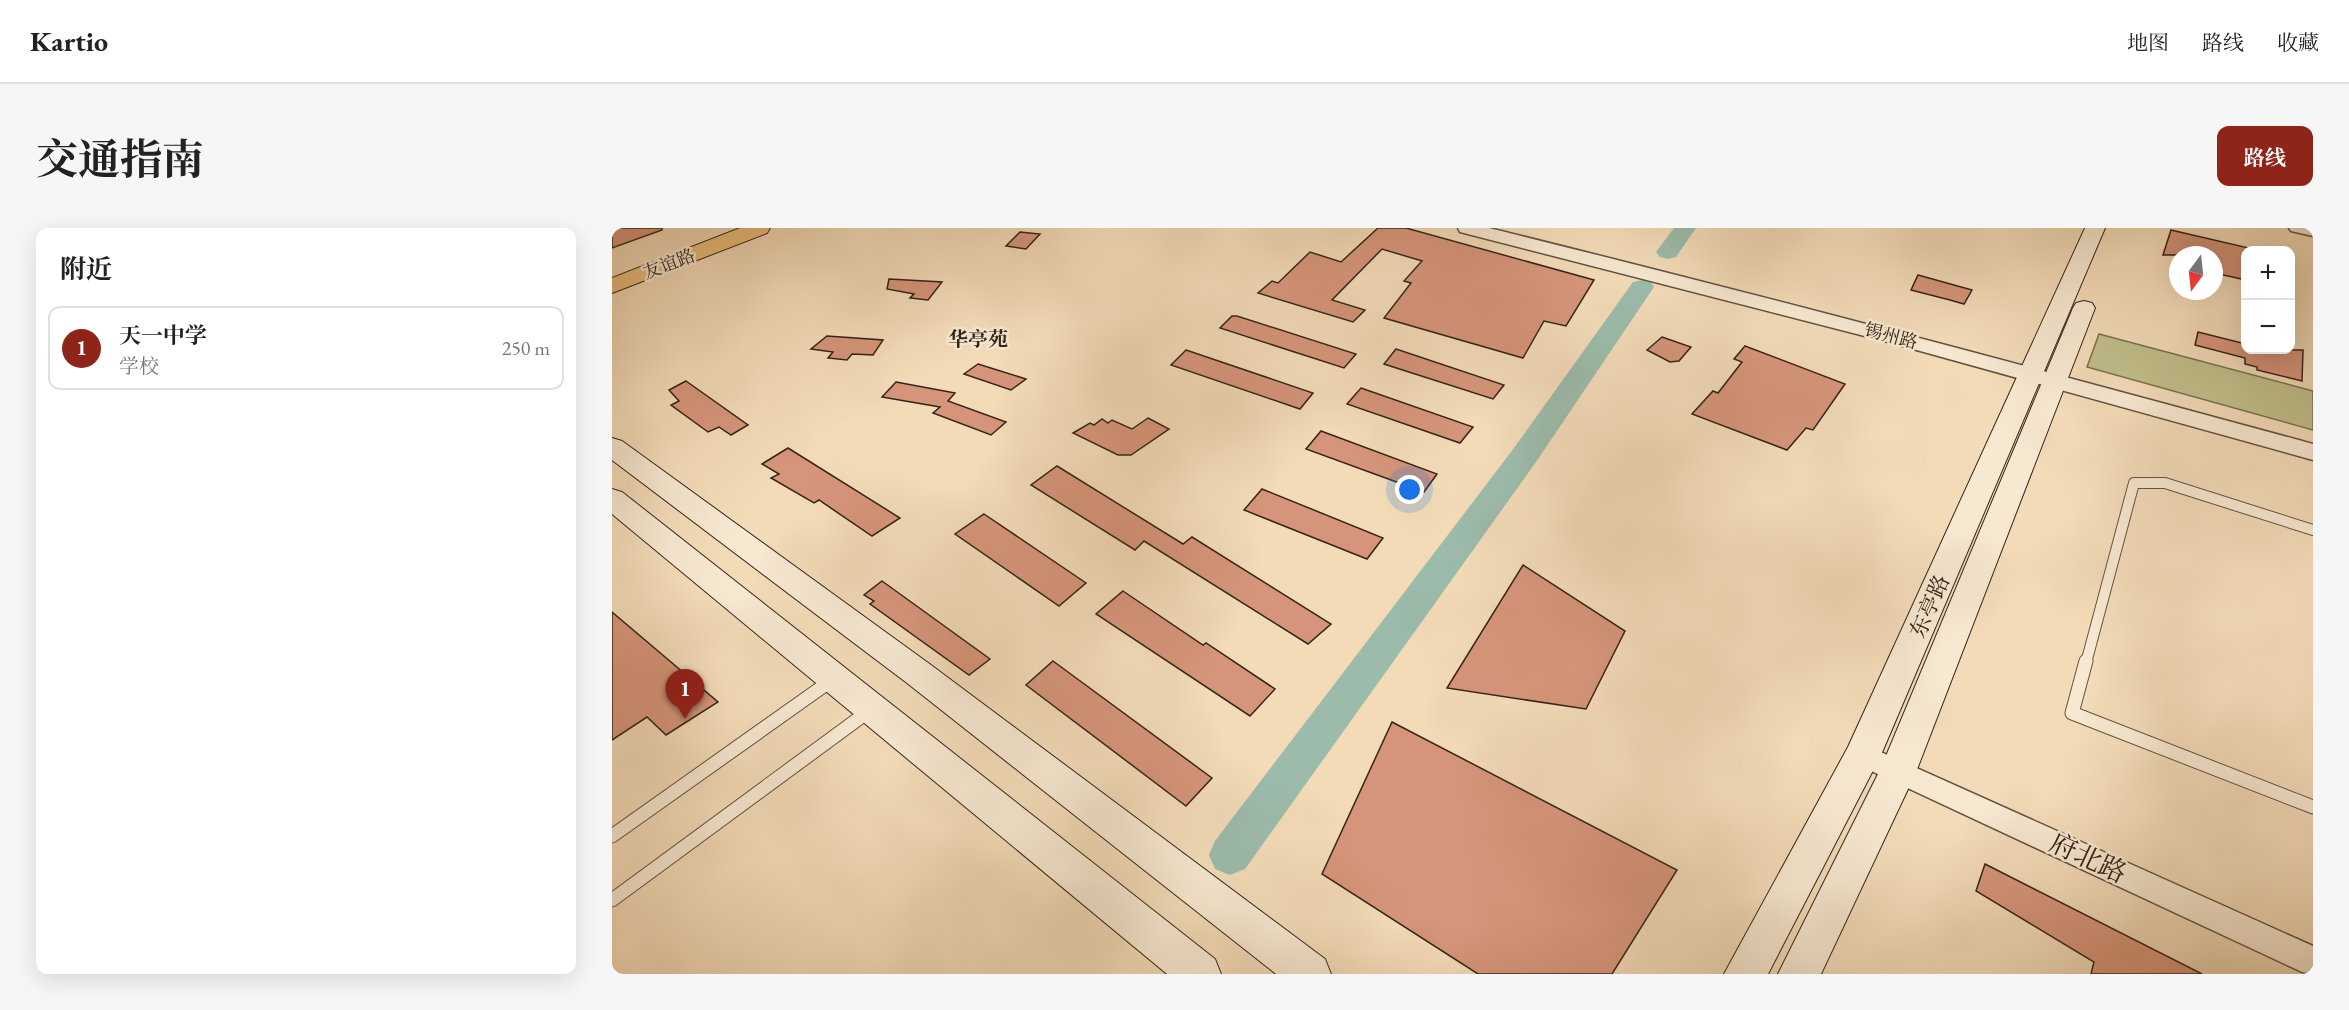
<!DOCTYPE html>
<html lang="zh">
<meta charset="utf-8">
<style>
:root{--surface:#fff;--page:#f6f6f6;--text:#222;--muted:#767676;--line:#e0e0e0;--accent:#8f2418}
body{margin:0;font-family:"EB Garamond","Noto Serif SC",serif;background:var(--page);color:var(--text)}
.controls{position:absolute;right:18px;top:18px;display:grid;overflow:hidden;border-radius:12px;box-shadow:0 6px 24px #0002}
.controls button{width:54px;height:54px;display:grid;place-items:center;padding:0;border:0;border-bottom:2px solid var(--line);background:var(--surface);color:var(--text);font:30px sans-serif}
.compass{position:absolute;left:1557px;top:18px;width:54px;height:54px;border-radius:50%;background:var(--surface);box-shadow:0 6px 24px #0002;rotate:195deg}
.you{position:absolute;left:798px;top:262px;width:21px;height:21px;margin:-15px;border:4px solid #fff;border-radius:50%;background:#1a73e8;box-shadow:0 0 0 9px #1a73e833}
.badge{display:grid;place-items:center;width:39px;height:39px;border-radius:50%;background:var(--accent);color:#fff;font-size:20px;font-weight:700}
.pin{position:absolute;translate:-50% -50px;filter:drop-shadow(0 2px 3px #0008)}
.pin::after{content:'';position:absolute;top:32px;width:21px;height:18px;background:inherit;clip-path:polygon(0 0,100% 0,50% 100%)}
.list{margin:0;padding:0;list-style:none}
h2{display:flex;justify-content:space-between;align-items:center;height:78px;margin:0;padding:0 24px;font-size:26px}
h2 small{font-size:20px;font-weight:400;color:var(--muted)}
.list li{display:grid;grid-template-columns:39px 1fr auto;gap:18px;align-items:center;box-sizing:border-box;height:84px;margin:0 12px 12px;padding:0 12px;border:2px solid var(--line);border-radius:12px}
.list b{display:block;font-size:22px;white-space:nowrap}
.list p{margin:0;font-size:20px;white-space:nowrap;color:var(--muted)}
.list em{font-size:20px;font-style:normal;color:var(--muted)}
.map{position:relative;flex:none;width:1701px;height:746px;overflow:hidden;border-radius:12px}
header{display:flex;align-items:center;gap:36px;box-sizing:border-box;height:84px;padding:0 30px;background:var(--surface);border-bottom:2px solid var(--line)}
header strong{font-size:28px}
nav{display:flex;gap:33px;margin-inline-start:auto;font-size:21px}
.intro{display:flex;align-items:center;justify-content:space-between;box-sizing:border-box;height:144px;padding:0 36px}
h1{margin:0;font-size:42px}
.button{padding:15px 27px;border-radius:12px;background:var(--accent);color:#fff;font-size:21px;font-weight:700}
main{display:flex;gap:36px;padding:0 36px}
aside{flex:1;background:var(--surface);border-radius:12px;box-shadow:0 6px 24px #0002}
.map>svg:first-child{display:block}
.green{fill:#c0be8b;stroke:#7a7152;stroke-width:1.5}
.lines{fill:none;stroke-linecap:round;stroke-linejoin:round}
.river{fill:#9cbbab;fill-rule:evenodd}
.building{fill:#d6957a;stroke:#352419;stroke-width:1.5}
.service-far1-casing{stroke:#645241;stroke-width:12}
.service-casing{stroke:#645241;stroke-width:15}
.minor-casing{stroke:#645241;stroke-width:3}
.tertiary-casing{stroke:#645241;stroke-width:3}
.secondary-casing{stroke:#352419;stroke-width:2}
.primary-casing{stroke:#352419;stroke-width:2}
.service-far1{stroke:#f7e8d1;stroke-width:10}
.service{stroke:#f7e8d1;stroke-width:13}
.minor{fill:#f7e8d1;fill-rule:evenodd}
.tertiary{fill:#f7e8d1;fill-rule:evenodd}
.secondary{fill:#f7e8d1;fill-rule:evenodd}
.primary{fill:#eabe7c;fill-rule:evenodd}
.labels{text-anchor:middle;stroke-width:5;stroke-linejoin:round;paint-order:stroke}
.far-street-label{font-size:18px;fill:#352419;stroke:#f7e8d1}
.far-neighbourhood-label{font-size:20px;font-weight:bold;fill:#352419;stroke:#f7e8d1}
.street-label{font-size:22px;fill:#352419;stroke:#f7e8d1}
.near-street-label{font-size:27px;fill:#352419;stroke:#f7e8d1}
</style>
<header>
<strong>Kartio</strong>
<nav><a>地图</a><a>路线</a><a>收藏</a></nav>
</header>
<div class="intro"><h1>交通指南</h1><a class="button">路线</a></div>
<main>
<aside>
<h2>附近<small></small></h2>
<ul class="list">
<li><span class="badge">1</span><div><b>天一中学</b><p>学校</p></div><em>250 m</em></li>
</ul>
</aside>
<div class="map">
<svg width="1701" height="746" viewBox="0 0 1701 746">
<rect width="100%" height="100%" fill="#f3dbb8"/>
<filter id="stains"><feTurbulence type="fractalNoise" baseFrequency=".00333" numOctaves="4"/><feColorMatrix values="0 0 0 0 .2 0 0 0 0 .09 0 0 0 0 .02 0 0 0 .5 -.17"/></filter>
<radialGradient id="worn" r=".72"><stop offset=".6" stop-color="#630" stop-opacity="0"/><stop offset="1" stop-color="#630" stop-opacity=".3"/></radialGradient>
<path class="green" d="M 1487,106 L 1701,163 L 1701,202 L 1475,139 Z"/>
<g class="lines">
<g class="river">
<path d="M 1062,0 L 1084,0 L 1064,29 L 1056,31 L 1048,29 L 1044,24 Z"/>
<path d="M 1030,52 L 1039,54 L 1042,59 L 924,234 L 633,641 L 618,647 L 603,641 L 597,627 L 603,613 L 902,220 L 1021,54 Z"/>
</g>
</g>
<g class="building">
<path d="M 0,0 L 50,0 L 50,2 L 0,20 Z"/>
<path d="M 766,0 L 794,0 L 982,52 L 954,98 L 932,93 L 911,130 L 772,90 L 799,55 L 792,53 L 810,33 L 770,21 L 720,72 L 753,82 L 741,94 L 646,65 L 660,53 L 666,55 L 698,24 L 729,34 Z"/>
<path d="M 1559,2 L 1641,21 L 1641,22 L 1634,22 L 1634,52 L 1602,45 L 1602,27 L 1551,27 Z"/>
<path d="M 408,4 L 428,6 L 414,21 L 394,18 Z"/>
<path d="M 1306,47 L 1360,62 L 1352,76 L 1338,72 L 1299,62 Z"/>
<path d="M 277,51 L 330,54 L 316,72 L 298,70 L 302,66 L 275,61 Z"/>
<path d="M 620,88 L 625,88 L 744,126 L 732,140 L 608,100 Z"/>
<path d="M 1586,104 L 1634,116 L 1634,122 L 1691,122 L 1690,153 L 1645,142 L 1645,139 L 1633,136 L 1633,130 L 1583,117 Z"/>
<path d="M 215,108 L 271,112 L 261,127 L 240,126 L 235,132 L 216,130 L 221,124 L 199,121 Z"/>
<path d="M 1050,109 L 1079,119 L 1067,133 L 1058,134 L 1035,122 Z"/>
<path d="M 1133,118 L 1233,156 L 1201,202 L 1194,200 L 1175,222 L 1080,186 L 1101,163 L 1106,165 L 1130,134 L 1122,131 Z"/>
<path d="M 784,121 L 892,157 L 881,171 L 772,136 Z"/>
<path d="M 574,122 L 701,165 L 688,181 L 559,137 Z"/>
<path d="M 366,136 L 414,151 L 399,162 L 352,146 Z"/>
<path d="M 74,153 L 136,197 L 119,207 L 107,199 L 96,204 L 59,177 L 67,173 L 57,162 Z"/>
<path d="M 284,154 L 343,165 L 336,173 L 394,194 L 379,207 L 321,185 L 328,179 L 270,169 Z"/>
<path d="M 749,160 L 861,199 L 848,215 L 735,176 Z"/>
<path d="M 536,190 L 557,201 L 519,227 L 506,227 L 461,205 L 478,195 L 482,197 L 490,191 L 496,195 L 500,192 L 520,201 Z"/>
<path d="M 709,203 L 825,246 L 812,264 L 694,221 Z"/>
<path d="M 176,220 L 288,290 L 260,308 L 207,272 L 202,275 L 159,250 L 167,246 L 150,236 Z"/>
<path d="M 445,238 L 571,316 L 580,309 L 719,396 L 696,416 L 532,313 L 523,322 L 419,257 Z"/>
<path d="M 650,261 L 771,310 L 755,331 L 632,282 Z"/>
<path d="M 372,286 L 474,355 L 447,378 L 343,306 Z"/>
<path d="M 911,337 L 1013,403 L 974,481 L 835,460 Z"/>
<path d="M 270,353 L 378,431 L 357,447 L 258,376 L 262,373 L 252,367 Z"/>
<path d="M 511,363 L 591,417 L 594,415 L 663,461 L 638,488 L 484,386 Z"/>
<path d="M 0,384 L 106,474 L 54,507 L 35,489 L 0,512 Z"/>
<path d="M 441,433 L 600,550 L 574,578 L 414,457 Z"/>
<path d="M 780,494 L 1065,642 L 1000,746 L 866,746 L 710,646 Z"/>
<path d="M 1373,636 L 1590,746 L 1479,746 L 1482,734 L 1364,663 Z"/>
</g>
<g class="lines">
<defs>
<path id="service-far1" d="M 1474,435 L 1522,255 L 1553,255 L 1701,302"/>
<g id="service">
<path d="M 1474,433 L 1460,485 L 1701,579"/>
<path d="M 0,608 L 220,452"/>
<path d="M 0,672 L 257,483"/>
</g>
<g id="minor">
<path d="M 1677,0 L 1701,0 L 1701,8 L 1679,3 Z"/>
<path d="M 1251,516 L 1701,718 L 1701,746 L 1690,744 L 1242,535 L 1238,527 L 1242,519 Z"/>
</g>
<path id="tertiary" d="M 846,0 L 877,0 C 1153,68 1427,141 1701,216 L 1701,232 L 1272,113 L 848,4 Z"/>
<g id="secondary">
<path d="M 1473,0 L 1493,0 L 1269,527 L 1156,746 L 1112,746 L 1236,519 Z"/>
<path d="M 1472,73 L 1480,75 L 1483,80 L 1304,544 L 1209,746 L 1166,746 L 1269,540 L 1461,80 L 1464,75 Z"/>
<path d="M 0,210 L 10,213 L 319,437 L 713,731 L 719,746 L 664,746 L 295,455 L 0,232 Z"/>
<path d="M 0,261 L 10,264 L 603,731 L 609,746 L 555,746 L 0,286 Z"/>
</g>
<path id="primary" d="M 128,0 L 158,0 L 155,5 L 0,65 L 0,50 Z"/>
</defs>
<use href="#service-far1" class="service-far1-casing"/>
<use href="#service" class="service-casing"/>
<use href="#minor" class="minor-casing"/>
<use href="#tertiary" class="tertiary-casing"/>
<use href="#secondary" class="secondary-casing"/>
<use href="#primary" class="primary-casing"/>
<use href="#service-far1" class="service-far1"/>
<use href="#service" class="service"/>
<use href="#minor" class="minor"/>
<use href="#tertiary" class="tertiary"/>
<use href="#secondary" class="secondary"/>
<use href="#primary" class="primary"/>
</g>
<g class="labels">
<g class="far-street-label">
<text transform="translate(57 36) rotate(-21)" y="6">友谊路</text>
<text transform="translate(1279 108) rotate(15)" y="6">锡州路</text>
</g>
<g class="far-neighbourhood-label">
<text x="366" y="118">华亭苑</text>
</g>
<g class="street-label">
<text transform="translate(1317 378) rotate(-66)" y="8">东亭路</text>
</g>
<g class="near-street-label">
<text transform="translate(1476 630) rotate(25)" y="9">府北路</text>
</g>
</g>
<rect width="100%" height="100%" filter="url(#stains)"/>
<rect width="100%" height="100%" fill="url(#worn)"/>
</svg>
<div class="controls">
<button>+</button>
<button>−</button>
</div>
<svg class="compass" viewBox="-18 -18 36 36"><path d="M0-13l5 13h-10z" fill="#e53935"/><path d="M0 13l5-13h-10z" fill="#767676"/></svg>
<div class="you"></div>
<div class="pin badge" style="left:73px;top:491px">1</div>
</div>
</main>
